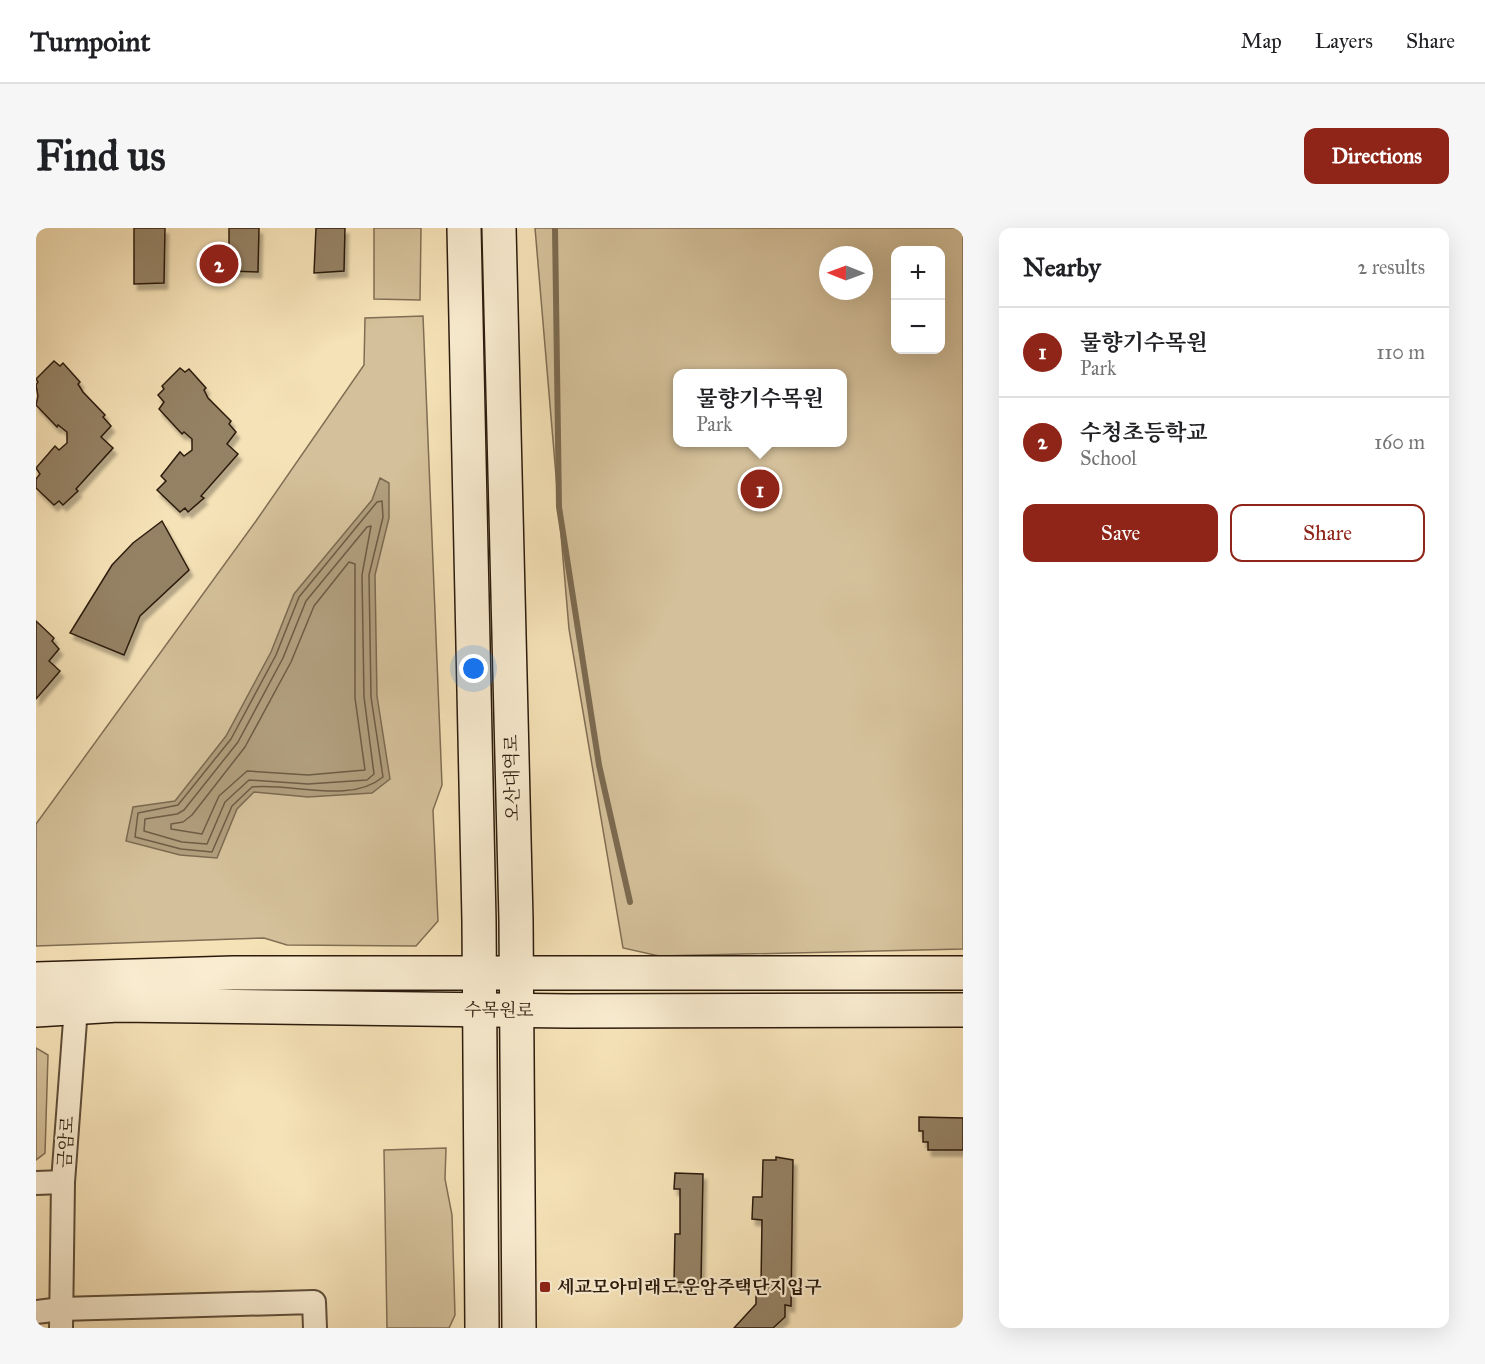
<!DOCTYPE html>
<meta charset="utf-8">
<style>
:root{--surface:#fff;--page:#f6f6f6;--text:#202124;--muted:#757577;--line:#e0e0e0;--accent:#8f2418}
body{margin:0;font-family:"IM FELL Great Primer","Noto Serif KR",serif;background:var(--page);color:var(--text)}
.controls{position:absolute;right:18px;top:18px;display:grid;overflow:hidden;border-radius:12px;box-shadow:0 6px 24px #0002}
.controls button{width:54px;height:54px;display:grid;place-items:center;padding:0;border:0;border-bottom:2px solid var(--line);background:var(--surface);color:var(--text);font:30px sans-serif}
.compass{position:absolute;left:783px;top:18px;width:54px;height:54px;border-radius:50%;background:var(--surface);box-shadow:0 6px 24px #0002;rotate:271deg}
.you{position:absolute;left:438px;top:441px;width:21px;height:21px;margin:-15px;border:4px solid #fff;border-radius:50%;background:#1a73e8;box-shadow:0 0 0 9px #1a73e833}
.badge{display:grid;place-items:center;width:39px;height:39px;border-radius:50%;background:var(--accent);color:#fff;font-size:20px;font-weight:700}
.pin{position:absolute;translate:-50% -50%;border:3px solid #fff;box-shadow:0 2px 6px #0006}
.popup{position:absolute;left:637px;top:141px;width:174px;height:78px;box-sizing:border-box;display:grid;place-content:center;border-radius:12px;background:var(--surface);filter:drop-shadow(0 2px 4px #0005);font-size:20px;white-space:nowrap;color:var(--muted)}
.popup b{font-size:22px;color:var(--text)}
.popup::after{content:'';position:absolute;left:50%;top:100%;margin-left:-12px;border:12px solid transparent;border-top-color:var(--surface)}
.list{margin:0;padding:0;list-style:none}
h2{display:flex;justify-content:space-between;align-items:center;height:78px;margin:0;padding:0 24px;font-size:26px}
h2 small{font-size:20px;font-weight:400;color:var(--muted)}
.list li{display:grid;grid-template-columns:39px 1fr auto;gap:18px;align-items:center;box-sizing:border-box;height:90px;padding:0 24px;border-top:2px solid var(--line)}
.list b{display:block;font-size:22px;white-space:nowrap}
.list p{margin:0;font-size:20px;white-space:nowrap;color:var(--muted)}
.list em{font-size:20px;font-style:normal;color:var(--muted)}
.actions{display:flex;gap:12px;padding:18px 24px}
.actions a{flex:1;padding:14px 0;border:2px solid var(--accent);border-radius:12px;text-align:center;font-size:21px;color:var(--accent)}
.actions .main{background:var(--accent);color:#fff}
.map{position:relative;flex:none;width:927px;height:1100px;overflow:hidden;border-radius:12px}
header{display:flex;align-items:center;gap:36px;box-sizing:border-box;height:84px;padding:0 30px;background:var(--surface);border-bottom:2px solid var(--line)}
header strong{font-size:28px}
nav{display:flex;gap:33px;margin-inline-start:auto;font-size:21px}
.intro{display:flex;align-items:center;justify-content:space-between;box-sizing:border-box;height:144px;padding:0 36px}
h1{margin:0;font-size:42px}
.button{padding:15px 27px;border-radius:12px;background:var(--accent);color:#fff;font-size:21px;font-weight:700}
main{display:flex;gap:36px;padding:0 36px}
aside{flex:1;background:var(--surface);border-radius:12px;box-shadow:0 6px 24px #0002}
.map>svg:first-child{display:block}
.green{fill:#d4c09a;stroke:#806e54;stroke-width:1.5;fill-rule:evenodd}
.water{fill:#b19e7d;stroke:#7c6a50;stroke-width:1.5}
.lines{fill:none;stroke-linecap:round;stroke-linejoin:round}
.shore{stroke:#6e5c45;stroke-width:1.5}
.stream{stroke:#7c6a50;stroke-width:6}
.building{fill:#958265;stroke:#2c1b0d;stroke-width:1.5;filter:url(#shadow)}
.street-casing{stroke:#5e4d38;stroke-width:26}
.secondary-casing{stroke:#2c1b0d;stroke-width:36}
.street{stroke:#f9ecd0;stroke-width:22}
.secondary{stroke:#f9ecd0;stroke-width:33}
.poi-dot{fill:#8f2418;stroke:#f9ecd0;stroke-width:2}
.labels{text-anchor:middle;stroke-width:4.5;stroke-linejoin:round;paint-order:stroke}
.street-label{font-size:18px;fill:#2c1b0d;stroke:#f9ecd0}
.poi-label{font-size:18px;font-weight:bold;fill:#2c1b0d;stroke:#f9ecd0;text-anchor:start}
</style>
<header>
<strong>Turnpoint</strong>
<nav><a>Map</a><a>Layers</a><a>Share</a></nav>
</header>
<div class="intro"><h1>Find us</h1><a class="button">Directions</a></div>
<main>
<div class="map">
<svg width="927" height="1100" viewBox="0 0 927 1100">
<defs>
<filter id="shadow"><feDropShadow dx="3.5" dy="6" stdDeviation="1.5" flood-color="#0004"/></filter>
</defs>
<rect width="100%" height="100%" fill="#f6e2b7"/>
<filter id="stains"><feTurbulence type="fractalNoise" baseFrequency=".00333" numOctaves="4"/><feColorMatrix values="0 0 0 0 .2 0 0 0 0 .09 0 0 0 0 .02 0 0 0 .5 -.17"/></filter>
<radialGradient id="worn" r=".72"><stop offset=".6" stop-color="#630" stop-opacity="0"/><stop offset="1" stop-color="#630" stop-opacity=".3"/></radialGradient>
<g class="green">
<path d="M 338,0 L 385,0 L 384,72 L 338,71 Z"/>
<path d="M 499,0 L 927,0 L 927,721 L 623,728 L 587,720 L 533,401 ZM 860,22 L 904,22 L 904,122 L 860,122 ZM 792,27 L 828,27 L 828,63 L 792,63 ZM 642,146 L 807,146 L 807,214 L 642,214 Z"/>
<path d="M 387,88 L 406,557 L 397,582 L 402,693 L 380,718 L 251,717 L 228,710 L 0,718 L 0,596 L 220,293 L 328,137 L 329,90 Z"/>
<path d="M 0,820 L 12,827 L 9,925 L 0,932 Z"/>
<path d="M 410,920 L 409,951 L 416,987 L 419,1087 L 413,1100 L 351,1100 L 348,922 Z"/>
</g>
<path class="water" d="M 344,250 L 353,255 L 353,290 L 339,347 L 341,468 L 354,551 L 336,565 L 272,569 L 218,564 L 201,581 L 181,630 L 144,627 L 90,613 L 97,579 L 139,573 L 190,508 L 235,424 L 258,366 L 336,272 Z"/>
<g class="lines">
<g class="shore">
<path d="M 346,273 L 347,289 L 333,347 L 335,469 L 347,549 C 313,577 255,554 216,559 L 196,578 L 176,624 L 145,621 L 99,609 L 102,585 L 142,577 L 195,511 L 240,427 L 263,369 L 341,274 Z"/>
<path d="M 335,298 L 326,347 L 328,469 L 338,546 L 331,552 L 272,556 L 213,552 L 189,574 L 171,616 L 146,614 L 108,603 L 109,591 L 141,586 L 148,582 L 202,514 L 247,430 L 270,373 L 331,299 Z"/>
<path d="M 313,334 L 319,336 L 319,470 L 329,542 L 272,547 L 211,543 L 183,568 L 166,606 L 135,601 L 135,596 L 147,594 L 156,587 L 209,519 L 255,434 L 278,378 Z"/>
</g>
<path class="stream" d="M 519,0 L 523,279 L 563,537 L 594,674"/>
</g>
<g class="building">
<path d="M 98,0 L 129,0 L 128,55 L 98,56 Z"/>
<path d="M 193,0 L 223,0 L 222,44 L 193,43 Z"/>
<path d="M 280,0 L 309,0 L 308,43 L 278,45 Z"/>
<path d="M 18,133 L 24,138 L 27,135 L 44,154 L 42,156 L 47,164 L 69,187 L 67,189 L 75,198 L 65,209 L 77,220 L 40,261 L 42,263 L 27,277 L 23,273 L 18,277 L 0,260 L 0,251 L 4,246 L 0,240 L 19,218 L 23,222 L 31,215 L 31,204 L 22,197 L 21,199 L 0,177 L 2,168 L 0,157 L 2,154 L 0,151 Z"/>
<path d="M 144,140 L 149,144 L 153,141 L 170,160 L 168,162 L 172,170 L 195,193 L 193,196 L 200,204 L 191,216 L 202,226 L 165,268 L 168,270 L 152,284 L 149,280 L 144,284 L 121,262 L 130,253 L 125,248 L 144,224 L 148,228 L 156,222 L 156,211 L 148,204 L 146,206 L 123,181 L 128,174 L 122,167 L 128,161 L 126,158 Z"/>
<path d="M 126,293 L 153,342 L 104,388 L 88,427 L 34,405 L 76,337 L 97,315 Z"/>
<path d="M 0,393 L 18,410 L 16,413 L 23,421 L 13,433 L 24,443 L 0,471 Z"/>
<path d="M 883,889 L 927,890 L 927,922 L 892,922 L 892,914 L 887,914 L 887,903 L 883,903 Z"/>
<path d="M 740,929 L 757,932 L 755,1078 L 749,1077 L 749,1089 L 737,1100 L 698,1100 L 720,1076 L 720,1061 L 728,1061 L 728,1057 L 725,1057 L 726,992 L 716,991 L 717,969 L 726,969 L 727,932 L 740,932 Z"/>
<path d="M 639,945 L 667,946 L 665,1055 L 638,1054 L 639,1006 L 644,1006 L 644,961 L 638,961 Z"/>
</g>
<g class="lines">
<defs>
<g id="street">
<path d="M 0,955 L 27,954"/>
<path d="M 0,1084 L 25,1081 L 278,1074 L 279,1100"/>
<path d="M 25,1100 L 27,954 L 41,766"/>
</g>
<g id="secondary">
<path d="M 428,0 L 443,693 L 446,1100"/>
<path d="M 463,0 L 480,692 L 483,1100"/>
<path d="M 0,751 L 197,745 L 927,745"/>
<path d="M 0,782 L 82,777 L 533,783 L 927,782"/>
</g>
</defs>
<use href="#street" class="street-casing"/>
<use href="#secondary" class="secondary-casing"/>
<use href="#street" class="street"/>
<use href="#secondary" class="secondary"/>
</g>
<rect class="poi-dot" x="503" y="1053" width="12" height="12" rx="3"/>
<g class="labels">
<g class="street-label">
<text transform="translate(476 550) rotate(-91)" y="6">오산대역로</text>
<text transform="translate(463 782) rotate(1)" y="6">수목원로</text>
<text transform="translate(30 914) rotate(-86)" y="6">금암로</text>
</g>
<g class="poi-label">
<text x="521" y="1065">세교모아미래도.운암주택단지입구</text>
</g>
</g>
<rect width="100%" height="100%" filter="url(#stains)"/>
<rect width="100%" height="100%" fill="url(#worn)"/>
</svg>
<div class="controls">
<button>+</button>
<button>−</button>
</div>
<svg class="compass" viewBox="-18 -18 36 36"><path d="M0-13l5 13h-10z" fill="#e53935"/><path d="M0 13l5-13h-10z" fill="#757577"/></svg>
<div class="you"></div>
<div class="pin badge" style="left:724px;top:261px">1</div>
<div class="popup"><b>물향기수목원</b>Park</div>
<div class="pin badge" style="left:183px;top:36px">2</div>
</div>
<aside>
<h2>Nearby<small>2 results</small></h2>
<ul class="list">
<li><span class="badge">1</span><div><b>물향기수목원</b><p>Park</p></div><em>110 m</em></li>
<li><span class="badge">2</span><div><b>수청초등학교</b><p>School</p></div><em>160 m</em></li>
</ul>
<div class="actions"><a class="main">Save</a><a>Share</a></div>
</aside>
</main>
